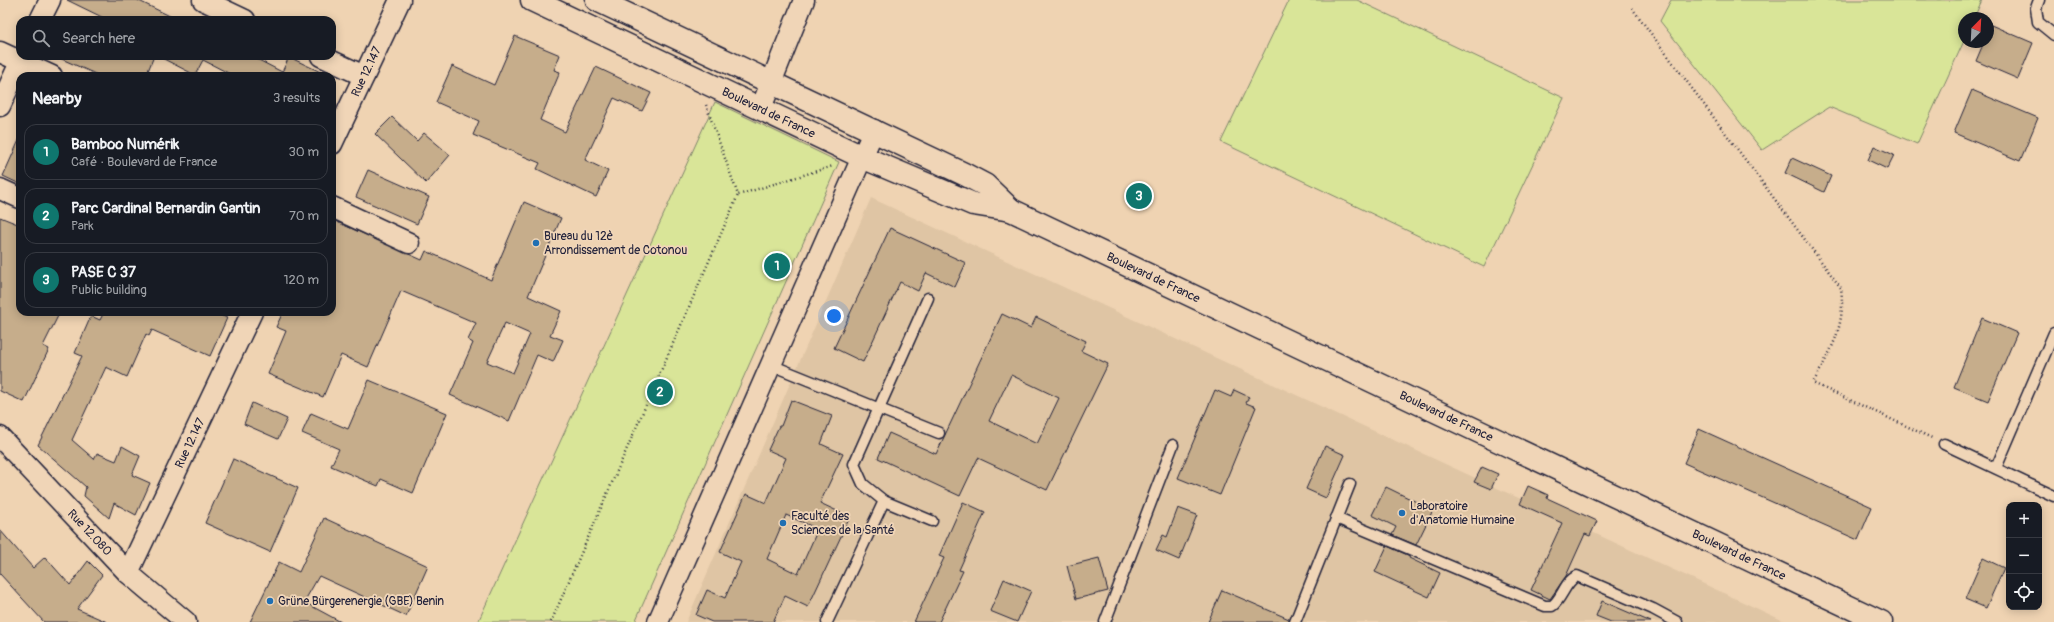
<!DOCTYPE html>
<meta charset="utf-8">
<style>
:root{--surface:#171b24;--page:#242831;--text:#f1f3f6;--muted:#9ea1a6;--line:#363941;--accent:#0f766e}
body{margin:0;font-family:Pangolin,sans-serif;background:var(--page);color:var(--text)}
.controls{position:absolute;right:12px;bottom:12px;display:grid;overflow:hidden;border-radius:8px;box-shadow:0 2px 10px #0003}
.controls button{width:36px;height:36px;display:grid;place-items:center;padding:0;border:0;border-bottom:1px solid var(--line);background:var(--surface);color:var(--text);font:20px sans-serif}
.compass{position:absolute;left:1958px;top:12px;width:36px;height:36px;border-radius:50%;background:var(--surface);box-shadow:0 2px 10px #0003;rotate:24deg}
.you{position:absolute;left:834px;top:316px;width:14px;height:14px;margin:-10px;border:3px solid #fff;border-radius:50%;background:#1a73e8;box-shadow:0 0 0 6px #1a73e833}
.badge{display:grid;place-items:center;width:26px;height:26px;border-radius:50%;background:var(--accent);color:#fff;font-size:13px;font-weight:700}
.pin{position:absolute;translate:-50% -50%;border:2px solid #fff;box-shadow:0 1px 4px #0006}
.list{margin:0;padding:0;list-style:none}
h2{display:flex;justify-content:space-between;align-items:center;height:52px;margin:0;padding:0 16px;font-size:17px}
h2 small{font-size:13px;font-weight:400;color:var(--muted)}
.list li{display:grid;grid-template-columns:26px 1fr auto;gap:12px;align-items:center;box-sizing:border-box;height:56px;margin:0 8px 8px;padding:0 8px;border:1px solid var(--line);border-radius:12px}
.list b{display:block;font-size:15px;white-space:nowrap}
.list p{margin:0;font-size:13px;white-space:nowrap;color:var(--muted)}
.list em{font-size:13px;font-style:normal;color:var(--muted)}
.icon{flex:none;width:22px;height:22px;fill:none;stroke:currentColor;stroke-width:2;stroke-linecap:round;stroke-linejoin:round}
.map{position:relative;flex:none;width:2054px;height:622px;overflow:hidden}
.search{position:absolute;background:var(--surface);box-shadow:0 2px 10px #0003;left:16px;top:16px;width:320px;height:44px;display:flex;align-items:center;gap:10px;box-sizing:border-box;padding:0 14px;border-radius:12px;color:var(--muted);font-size:15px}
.panel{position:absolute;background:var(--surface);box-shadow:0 2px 10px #0003;left:16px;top:72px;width:320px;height:244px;border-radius:12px}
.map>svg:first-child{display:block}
.built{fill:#dfc5a4}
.green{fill:#d9e598;stroke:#7e846a}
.building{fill:#c6ad8b;stroke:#22223b;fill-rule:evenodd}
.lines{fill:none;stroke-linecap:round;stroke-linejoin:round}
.service-casing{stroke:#22223b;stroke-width:13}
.minor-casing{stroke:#22223b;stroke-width:23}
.tertiary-casing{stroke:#22223b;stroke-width:25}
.path{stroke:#22223b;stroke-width:2.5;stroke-dasharray:1 3;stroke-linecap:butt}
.service{stroke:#f0d5b7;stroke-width:10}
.minor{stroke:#f0d5b7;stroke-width:20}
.tertiary{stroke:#f0d5b7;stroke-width:22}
.poi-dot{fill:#1f6fb2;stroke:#f0d5b7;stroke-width:1.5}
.labels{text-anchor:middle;stroke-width:3.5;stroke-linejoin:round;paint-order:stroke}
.street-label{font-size:12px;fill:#22223b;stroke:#f0d5b7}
.poi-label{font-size:12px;fill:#22223b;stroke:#f0d5b7;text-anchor:start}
</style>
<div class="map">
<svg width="2054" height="622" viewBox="0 0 2054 622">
<rect width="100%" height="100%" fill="#efd3b2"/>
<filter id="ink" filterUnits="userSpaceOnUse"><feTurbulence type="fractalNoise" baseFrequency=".025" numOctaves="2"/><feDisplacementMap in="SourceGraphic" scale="8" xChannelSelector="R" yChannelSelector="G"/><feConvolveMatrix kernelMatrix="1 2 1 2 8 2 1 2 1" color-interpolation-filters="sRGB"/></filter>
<g filter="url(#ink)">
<path class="built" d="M 871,198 L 1786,622 L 686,622 Z"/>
<g class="green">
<path d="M 1289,0 L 1357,0 L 1564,98 L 1484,267 L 1221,142 Z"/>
<path d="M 1671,0 L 1982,0 L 1974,18 L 1964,18 L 1964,41 L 1917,144 L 1829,107 L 1762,150 L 1660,21 Z"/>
<path d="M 715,102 L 839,162 L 635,622 L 478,622 Z"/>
</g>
<g class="building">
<path d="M 67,0 L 137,0 L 178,20 L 108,20 Z"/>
<path d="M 1991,25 L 2033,43 L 2018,79 L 1976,61 L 1984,42 L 1988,42 L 1988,32 Z"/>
<path d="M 515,36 L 560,55 L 554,70 L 560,72 L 540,120 L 565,132 L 596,67 L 651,93 L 642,111 L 614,98 L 585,160 L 608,171 L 596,197 L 537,169 L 540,163 L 473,135 L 479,121 L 436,102 L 452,66 L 494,85 Z"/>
<path d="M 55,56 L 154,56 L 146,76 L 100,76 Z"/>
<path d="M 158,56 L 251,56 L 282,72 L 289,57 L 329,76 L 234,76 L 203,60 L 195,75 Z"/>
<path d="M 1972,90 L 2038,118 L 2020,161 L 1954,133 Z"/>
<path d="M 392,117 L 417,141 L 424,133 L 450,155 L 426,183 L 375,134 Z"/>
<path d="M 20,138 L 20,184 L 3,176 Z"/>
<path d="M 1874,146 L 1894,155 L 1887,169 L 1868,160 Z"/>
<path d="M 1792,158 L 1831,176 L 1824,192 L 1785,173 Z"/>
<path d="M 368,170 L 429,197 L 417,224 L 356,197 Z"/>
<path d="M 524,202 L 561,218 L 528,296 L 561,311 L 550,335 L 563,340 L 553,362 L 537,355 L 509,421 L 450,395 L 473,343 L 468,340 L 476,323 L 401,291 L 368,367 L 341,355 L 323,397 L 268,374 L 286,331 L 276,327 L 283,312 L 332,312 L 332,229 L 335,221 L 422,260 L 426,251 L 491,280 ZM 505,323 L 530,334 L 513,373 L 487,362 Z"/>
<path d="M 0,217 L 20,225 L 20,312 L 60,312 L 43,346 L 49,349 L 24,402 L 0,391 Z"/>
<path d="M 890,228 L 966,263 L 955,287 L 926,273 L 918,291 L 900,282 L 863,362 L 834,348 Z"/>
<path d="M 104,312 L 213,312 L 227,318 L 210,356 L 152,330 L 149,336 L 146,334 L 127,377 L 106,367 L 72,440 L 94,459 L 97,453 L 116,461 L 122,446 L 140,456 L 132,475 L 150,483 L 136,515 L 114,503 L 109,518 L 84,496 L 86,487 L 38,445 L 82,356 L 75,353 L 91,316 L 100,320 Z"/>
<path d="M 1002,314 L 1031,328 L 1036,317 L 1086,341 L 1081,351 L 1108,364 L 1047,490 L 978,458 L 960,496 L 878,458 L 889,433 L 936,454 ZM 1011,375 L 1059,398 L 1037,444 L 989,421 Z"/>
<path d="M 1982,318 L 2017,333 L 1988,401 L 1954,387 Z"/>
<path d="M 369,380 L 447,413 L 413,493 L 381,479 L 378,486 L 331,466 L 339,449 L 302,433 L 311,413 L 348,429 Z"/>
<path d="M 1215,390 L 1231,397 L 1234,390 L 1249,397 L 1246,403 L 1256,407 L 1220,495 L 1178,478 Z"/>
<path d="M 791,400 L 832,416 L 821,444 L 843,454 L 820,503 L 850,517 L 808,607 L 785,596 L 773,622 L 712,622 L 696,615 L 707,590 L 725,598 L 741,562 L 720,552 L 746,494 L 766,503 L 786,458 L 768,450 L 779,426 L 781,426 ZM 786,515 L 818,529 L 798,574 L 767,559 Z"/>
<path d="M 252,403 L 287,419 L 278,439 L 244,424 Z"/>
<path d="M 1699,429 L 1872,507 L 1858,540 L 1684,463 Z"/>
<path d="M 1325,446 L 1345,455 L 1326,498 L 1306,489 Z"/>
<path d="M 233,459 L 298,488 L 270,552 L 205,523 Z"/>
<path d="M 1482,467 L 1498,474 L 1491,489 L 1474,482 Z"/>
<path d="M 1528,486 L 1548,495 L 1547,498 L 1597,521 L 1590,536 L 1585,534 L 1566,576 L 1550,599 L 1531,590 L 1562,523 L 1520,504 Z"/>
<path d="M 1386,487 L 1433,510 L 1416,545 L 1392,535 L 1396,527 L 1372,515 Z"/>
<path d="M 963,502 L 985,512 L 959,570 L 963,571 L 939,622 L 914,622 L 944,558 L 939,556 Z"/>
<path d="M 1178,508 L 1197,515 L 1179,560 L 1156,550 L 1163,535 L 1167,537 Z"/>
<path d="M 324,518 L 428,566 L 406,616 L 319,576 L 304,602 L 341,622 L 250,622 L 279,562 L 299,572 Z"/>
<path d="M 0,530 L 33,568 L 45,557 L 70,585 L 88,561 L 102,575 L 77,609 L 107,622 L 44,622 L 0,574 Z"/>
<path d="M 1387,546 L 1410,556 L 1409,558 L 1440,573 L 1429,597 L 1375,572 Z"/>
<path d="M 1099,558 L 1108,591 L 1076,599 L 1067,566 Z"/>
<path d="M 1983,558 L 2004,568 L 1986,608 L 1965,599 Z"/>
<path d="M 1004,579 L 1031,591 L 1017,622 L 990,611 Z"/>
<path d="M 1222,590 L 1289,619 L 1289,622 L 1208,622 Z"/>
<path d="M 1602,601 L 1651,622 L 1611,622 L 1596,616 Z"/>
</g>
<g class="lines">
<defs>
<g id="service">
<path d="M 2039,0 L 2036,8 L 2038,22 L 2054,35"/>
<path d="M 928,298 L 854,464 L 863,484 L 884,501 L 932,521"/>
<path d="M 771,365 L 939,433"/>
<path d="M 1944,444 L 2054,496"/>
<path d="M 1996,468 L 2054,333"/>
<path d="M 1336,518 L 1545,606 L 1552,606 C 1562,599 1565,581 1577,576 L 1653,609 L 1677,622"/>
<path d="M 827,622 L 884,501"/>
<path d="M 1105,622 L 1173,445"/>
<path d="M 1295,622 L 1350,484"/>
</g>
<g id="minor">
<path d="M 203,0 L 245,20"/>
<path d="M 40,20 L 50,0"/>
<path d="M 0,52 L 52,76"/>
<path d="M 321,56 L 364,76"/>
<path d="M 0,106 L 23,56"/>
<path d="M 761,108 L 804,0"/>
<path id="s1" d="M 332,144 L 400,0"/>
<path d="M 0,189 L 20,198"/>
<path d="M 332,207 L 409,243"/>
<path id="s2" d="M 0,437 L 128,573 L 186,622"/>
<path id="s3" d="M 128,573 L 252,312"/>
<path d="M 658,622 L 874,130"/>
</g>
<g id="tertiary">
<path id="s4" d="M 532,0 L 862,157 L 973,204 L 1011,210 L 1881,622"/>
<path d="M 597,0 L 964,174 L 985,185 L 1011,210"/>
</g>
</defs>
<use href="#service" class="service-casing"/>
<use href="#minor" class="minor-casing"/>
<use href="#tertiary" class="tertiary-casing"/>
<g class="path">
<path d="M 1632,8 L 1841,288 C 1846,327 1831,350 1813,383 L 1932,438"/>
<path d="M 706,105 L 738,195 L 833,166"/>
<path d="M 551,622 L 738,195"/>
</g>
<use href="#service" class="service"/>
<use href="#minor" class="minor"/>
<use href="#tertiary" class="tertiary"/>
</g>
</g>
<g class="poi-dot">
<circle cx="536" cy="243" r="4"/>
<circle cx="1402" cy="513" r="4"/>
<circle cx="783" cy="523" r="4"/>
<circle cx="270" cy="601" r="4"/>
</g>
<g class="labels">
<g class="street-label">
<text dy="4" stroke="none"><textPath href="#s1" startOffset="80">Rue 12.147</textPath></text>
<text dy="4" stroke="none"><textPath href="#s4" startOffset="262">Boulevard de France</textPath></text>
<text dy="4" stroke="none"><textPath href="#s4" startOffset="682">Boulevard de France</textPath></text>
<text dy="4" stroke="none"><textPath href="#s4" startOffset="1006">Boulevard de France</textPath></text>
<text dy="4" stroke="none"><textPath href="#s3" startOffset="144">Rue 12.147</textPath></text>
<text dy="4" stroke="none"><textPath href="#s2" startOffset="131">Rue 12.080</textPath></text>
<text dy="4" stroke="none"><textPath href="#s4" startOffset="1330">Boulevard de France</textPath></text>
</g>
<g class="poi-label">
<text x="544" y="240">Bureau du 12è<tspan x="544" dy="14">Arrondissement de Cotonou</tspan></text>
<text x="1410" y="510">Laboratoire<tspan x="1410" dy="14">d'Anatomie Humaine</tspan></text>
<text x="791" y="520">Faculté des<tspan x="791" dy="14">Sciences de la Santé</tspan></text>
<text x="278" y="605">Grüne Bürgerenergie (GBE) Benin</text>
</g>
</g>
</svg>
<div class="controls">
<button>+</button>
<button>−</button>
<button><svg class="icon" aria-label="locate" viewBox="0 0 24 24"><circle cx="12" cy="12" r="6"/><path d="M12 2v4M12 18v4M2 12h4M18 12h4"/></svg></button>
</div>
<svg class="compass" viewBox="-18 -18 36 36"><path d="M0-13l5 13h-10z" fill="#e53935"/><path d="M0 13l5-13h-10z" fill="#9ea1a6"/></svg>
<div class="you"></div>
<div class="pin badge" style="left:777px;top:266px">1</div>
<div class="pin badge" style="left:660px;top:392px">2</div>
<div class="pin badge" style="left:1139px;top:196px">3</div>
<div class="search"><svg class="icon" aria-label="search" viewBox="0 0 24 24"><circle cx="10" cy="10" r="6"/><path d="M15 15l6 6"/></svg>Search here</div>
<section class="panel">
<h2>Nearby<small>3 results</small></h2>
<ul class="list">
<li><span class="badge">1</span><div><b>Bamboo Numérik</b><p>Café · Boulevard de France</p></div><em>30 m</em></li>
<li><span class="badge">2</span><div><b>Parc Cardinal Bernardin Gantin</b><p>Park</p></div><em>70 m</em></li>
<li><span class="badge">3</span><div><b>PASE C 37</b><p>Public building</p></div><em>120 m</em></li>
</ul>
</section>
</div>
